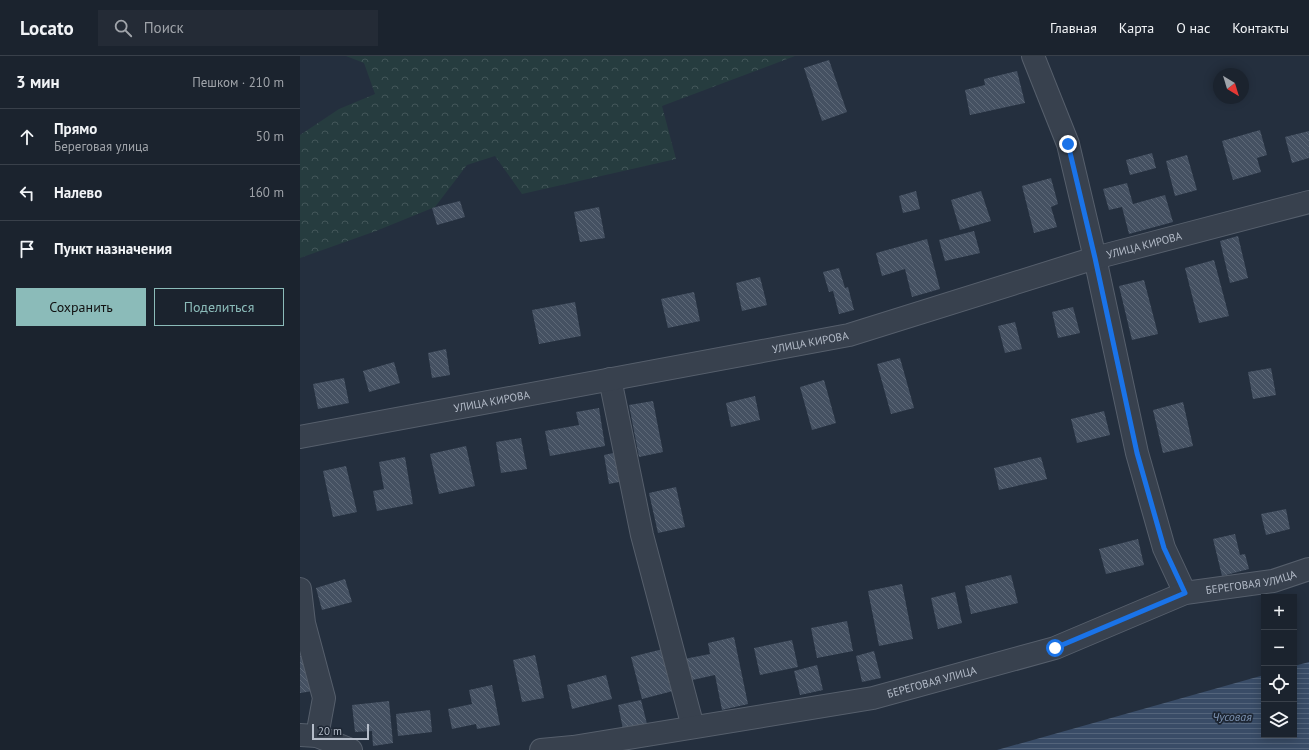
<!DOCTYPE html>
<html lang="ru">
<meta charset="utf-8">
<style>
:root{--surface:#1b232e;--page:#242b36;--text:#f1f3f6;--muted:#a0a4aa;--line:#39404a;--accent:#8bbbb9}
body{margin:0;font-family:"PT Sans",sans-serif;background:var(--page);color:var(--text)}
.controls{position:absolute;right:12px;bottom:12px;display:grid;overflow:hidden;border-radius:0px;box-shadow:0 2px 10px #0003}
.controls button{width:36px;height:36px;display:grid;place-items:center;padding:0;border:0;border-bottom:1px solid var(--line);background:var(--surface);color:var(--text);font:20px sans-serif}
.compass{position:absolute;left:913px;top:12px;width:36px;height:36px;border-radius:50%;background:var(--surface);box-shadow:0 2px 10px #0003;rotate:142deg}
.scale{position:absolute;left:12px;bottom:10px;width:57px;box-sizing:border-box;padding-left:4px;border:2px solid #b4bcc9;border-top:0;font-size:11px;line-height:14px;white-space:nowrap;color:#b4bcc9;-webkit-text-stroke:3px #1d2633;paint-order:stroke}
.stop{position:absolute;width:12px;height:12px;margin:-9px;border:3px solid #1a73e8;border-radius:50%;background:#fff}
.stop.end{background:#1a73e8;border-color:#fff;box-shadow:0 1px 4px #0008}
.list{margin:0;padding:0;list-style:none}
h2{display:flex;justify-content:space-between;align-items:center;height:52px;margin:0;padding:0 16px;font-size:17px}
h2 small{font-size:13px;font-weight:400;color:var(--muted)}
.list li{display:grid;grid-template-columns:26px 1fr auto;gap:12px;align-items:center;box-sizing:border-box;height:56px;padding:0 16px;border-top:1px solid var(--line)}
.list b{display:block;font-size:15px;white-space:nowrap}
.list p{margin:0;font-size:13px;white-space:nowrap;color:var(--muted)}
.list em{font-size:13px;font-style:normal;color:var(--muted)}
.actions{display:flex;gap:8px;padding:12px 16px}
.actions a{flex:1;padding:9px 0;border:1px solid var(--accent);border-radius:0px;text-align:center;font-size:14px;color:var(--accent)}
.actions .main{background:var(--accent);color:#111}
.icon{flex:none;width:22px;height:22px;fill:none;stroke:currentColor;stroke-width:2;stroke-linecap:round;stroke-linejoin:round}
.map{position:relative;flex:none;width:1009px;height:694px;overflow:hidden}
header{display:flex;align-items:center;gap:24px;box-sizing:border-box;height:56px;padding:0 20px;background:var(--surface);border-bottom:1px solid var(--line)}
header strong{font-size:19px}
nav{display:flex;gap:22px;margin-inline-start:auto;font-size:14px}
.search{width:280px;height:36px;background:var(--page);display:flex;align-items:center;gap:10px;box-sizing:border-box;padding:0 14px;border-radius:0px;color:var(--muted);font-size:15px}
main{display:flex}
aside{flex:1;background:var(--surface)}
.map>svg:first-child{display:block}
.forest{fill:url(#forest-crowns)}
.water{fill:url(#water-rules)}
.building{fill:url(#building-back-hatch)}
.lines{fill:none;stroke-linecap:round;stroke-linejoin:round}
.minor-casing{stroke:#565f6c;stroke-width:24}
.minor{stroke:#38414e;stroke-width:22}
.route{stroke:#1a73e8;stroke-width:5}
.labels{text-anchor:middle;stroke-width:3.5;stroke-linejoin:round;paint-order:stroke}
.street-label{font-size:11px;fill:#b4bcc9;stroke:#1d2633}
.water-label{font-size:12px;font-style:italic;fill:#7c92b1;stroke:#1d2633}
</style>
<header>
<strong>Locato</strong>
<div class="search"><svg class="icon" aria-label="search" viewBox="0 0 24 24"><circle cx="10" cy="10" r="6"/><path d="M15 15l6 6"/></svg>Поиск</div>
<nav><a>Главная</a><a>Карта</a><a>О нас</a><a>Контакты</a></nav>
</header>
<main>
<aside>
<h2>3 мин<small>Пешком · 210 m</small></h2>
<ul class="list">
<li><svg class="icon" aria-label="ahead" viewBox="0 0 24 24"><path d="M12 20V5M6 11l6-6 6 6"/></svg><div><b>Прямо</b><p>Береговая улица</p></div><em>50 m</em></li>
<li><svg class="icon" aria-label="left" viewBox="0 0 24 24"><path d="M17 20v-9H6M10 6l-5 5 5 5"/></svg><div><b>Налево</b></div><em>160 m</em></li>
<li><svg class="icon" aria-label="arrive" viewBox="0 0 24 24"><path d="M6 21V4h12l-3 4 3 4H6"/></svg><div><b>Пункт назначения</b></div></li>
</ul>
<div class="actions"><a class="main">Сохранить</a><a>Поделиться</a></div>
</aside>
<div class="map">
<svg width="1009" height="694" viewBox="0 0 1009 694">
<defs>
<pattern id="forest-crowns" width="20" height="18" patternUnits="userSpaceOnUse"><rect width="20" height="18" fill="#263c3f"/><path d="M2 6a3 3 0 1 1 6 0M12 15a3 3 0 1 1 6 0" fill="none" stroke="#435659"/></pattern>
<pattern id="water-rules" width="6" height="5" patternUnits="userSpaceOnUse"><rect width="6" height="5" fill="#394c67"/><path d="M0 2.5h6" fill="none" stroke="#53647b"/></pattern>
<pattern id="building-back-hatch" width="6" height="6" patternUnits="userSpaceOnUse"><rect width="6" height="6" fill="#455162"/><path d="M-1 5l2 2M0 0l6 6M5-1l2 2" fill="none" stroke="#5d6877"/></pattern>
</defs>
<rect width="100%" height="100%" fill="#242f3e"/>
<path class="forest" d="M 46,0 L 495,0 L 362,50 L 376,103 L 222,138 L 195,100 L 167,109 L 135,151 L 76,175 L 0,202 L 0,79 L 39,53 L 75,38 L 64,7 Z"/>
<path class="water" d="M 1009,606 L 1009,694 L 697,694 L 964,619 L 964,679 L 994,679 L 994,610 Z"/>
<g class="building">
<path d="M 529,4 L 547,56 L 522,65 L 504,12 Z"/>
<path d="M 717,15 L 725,47 L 670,59 L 665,34 L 685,29 L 684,23 Z"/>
<path d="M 960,74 L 967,99 L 957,102 L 961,116 L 933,124 L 922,85 Z"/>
<path d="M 1009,75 L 1009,102 L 992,107 L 985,81 Z"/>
<path d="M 852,97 L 856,112 L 830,119 L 826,104 Z"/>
<path d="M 887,99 L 897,134 L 875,140 L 866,105 Z"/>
<path d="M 751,122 L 758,148 L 751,151 L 757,171 L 734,177 L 722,130 Z"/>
<path d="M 827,127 L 833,148 L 865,139 L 873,166 L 829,178 L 822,151 L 809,154 L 803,133 Z"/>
<path d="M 616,135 L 620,153 L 603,157 L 599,140 Z"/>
<path d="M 681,135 L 691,165 L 660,174 L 651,144 Z"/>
<path d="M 160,145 L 165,161 L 137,169 L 132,152 Z"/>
<path d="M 299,151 L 305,182 L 280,186 L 274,156 Z"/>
<path d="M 674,175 L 680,197 L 645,205 L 639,184 Z"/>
<path d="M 938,180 L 948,222 L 930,227 L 920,185 Z"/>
<path d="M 627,183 L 640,233 L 612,241 L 605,213 L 582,220 L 576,197 Z"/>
<path d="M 914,204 L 929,260 L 899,267 L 885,212 Z"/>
<path d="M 539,212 L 545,232 L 548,231 L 554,254 L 539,258 L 533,235 L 529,236 L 523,216 Z"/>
<path d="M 460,221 L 467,249 L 442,255 L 436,227 Z"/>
<path d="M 844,224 L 858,278 L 832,284 L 819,230 Z"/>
<path d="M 394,236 L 400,265 L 368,272 L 361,243 Z"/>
<path d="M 275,246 L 281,280 L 239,288 L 232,254 Z"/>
<path d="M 773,251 L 780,277 L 758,282 L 752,256 Z"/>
<path d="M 715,266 L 722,293 L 705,297 L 698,270 Z"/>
<path d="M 146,293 L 150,319 L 132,322 L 128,297 Z"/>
<path d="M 600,302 L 614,352 L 591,358 L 577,308 Z"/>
<path d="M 94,306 L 100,327 L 69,336 L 63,315 Z"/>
<path d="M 971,312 L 976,339 L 953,343 L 948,316 Z"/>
<path d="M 44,322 L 49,347 L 18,353 L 13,328 Z"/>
<path d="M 524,324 L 536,367 L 512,374 L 500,331 Z"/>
<path d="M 455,340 L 460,364 L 431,371 L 426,347 Z"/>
<path d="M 353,345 L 363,396 L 339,401 L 329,349 Z"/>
<path d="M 883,346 L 893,390 L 863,397 L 853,354 Z"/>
<path d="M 299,352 L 305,390 L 250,400 L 245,375 L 279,369 L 276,356 Z"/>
<path d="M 804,355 L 810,379 L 777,387 L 771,363 Z"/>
<path d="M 221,382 L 227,413 L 201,417 L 196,386 Z"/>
<path d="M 166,390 L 175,430 L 139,438 L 130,398 Z"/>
<path d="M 318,396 L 324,425 L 309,428 L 304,399 Z"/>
<path d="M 105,401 L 113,448 L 77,455 L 73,435 L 84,433 L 79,406 Z"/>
<path d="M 741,401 L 747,423 L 699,434 L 694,412 Z"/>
<path d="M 46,410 L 57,456 L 33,461 L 23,415 Z"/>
<path d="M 376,431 L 385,471 L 358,477 L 349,437 Z"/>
<path d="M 986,453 L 990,473 L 966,479 L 961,458 Z"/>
<path d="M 935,478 L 940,499 L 945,498 L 949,513 L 922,520 L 913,483 Z"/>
<path d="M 838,483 L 844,509 L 806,518 L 799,493 Z"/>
<path d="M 711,519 L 718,547 L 671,558 L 665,530 Z"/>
<path d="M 45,523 L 52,546 L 22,554 L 16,532 Z"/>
<path d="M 602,528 L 613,583 L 579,590 L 568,535 Z"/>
<path d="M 655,536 L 662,567 L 638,573 L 631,542 Z"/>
<path d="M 547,565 L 553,595 L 517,602 L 511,572 Z"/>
<path d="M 434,581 L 448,648 L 422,654 L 415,619 L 388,625 L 384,603 L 410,598 L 408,587 Z"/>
<path d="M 492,584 L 498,611 L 460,619 L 454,592 Z"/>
<path d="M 363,593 L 373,635 L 342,643 L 331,601 Z"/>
<path d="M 574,595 L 581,622 L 562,626 L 556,600 Z"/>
<path d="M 6,599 L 13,635 L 0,637 L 0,600 Z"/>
<path d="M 235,599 L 244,642 L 222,646 L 213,604 Z"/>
<path d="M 517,609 L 523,634 L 500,639 L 494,615 Z"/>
<path d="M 306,619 L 312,643 L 272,653 L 267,629 Z"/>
<path d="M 192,629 L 200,669 L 177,673 L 176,668 L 152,673 L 148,653 L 172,648 L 169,634 Z"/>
<path d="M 341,644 L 347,668 L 323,673 L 318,649 Z"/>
<path d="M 89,645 L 93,687 L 73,690 L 72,675 L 55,676 L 52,649 Z"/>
<path d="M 130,654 L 132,676 L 98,680 L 96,658 Z"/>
</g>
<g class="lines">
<defs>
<g id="minor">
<path d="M 733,0 L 768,88 L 795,202 L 837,397 L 864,492 L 885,537"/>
<path d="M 310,323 L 342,479 L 393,671"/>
<path id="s1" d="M 0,381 L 549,279 L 795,202 L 1009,146"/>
<path d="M 0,533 L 4,567 L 24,642 L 17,680"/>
<path d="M 0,679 L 17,680 L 51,694"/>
<path id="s2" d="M 241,694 L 273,691 L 573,642 L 755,592 L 885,537 L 973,525 L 1009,513"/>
</g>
</defs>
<use href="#minor" class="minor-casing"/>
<use href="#minor" class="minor"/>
</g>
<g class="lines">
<path class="route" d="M 755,592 L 885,537 L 864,492 L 837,397 L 795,202 L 768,88"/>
</g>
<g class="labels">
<g class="street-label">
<text dy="4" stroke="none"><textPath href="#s1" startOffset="867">УЛИЦА КИРОВА</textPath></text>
<text dy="4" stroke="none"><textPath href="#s1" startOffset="519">УЛИЦА КИРОВА</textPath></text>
<text dy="4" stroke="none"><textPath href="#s1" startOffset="195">УЛИЦА КИРОВА</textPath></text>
<text dy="4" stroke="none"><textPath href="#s2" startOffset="733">БЕРЕГОВАЯ УЛИЦА</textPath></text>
<text dy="4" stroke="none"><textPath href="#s2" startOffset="397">БЕРЕГОВАЯ УЛИЦА</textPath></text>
</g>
<g class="water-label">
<text x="932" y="665">Чусовая</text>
</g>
</g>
</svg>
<div class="controls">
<button>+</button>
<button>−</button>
<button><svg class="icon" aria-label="locate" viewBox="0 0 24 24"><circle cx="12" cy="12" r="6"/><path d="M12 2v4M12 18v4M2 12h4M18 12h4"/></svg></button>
<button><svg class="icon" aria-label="layers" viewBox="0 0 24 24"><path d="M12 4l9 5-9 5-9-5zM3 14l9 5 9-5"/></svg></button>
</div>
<svg class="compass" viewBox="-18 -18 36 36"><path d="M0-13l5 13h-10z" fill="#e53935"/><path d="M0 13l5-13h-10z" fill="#a0a4aa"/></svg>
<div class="scale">20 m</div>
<div class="stop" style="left:755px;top:592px"></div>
<div class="stop end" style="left:768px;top:88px"></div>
</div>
</main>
